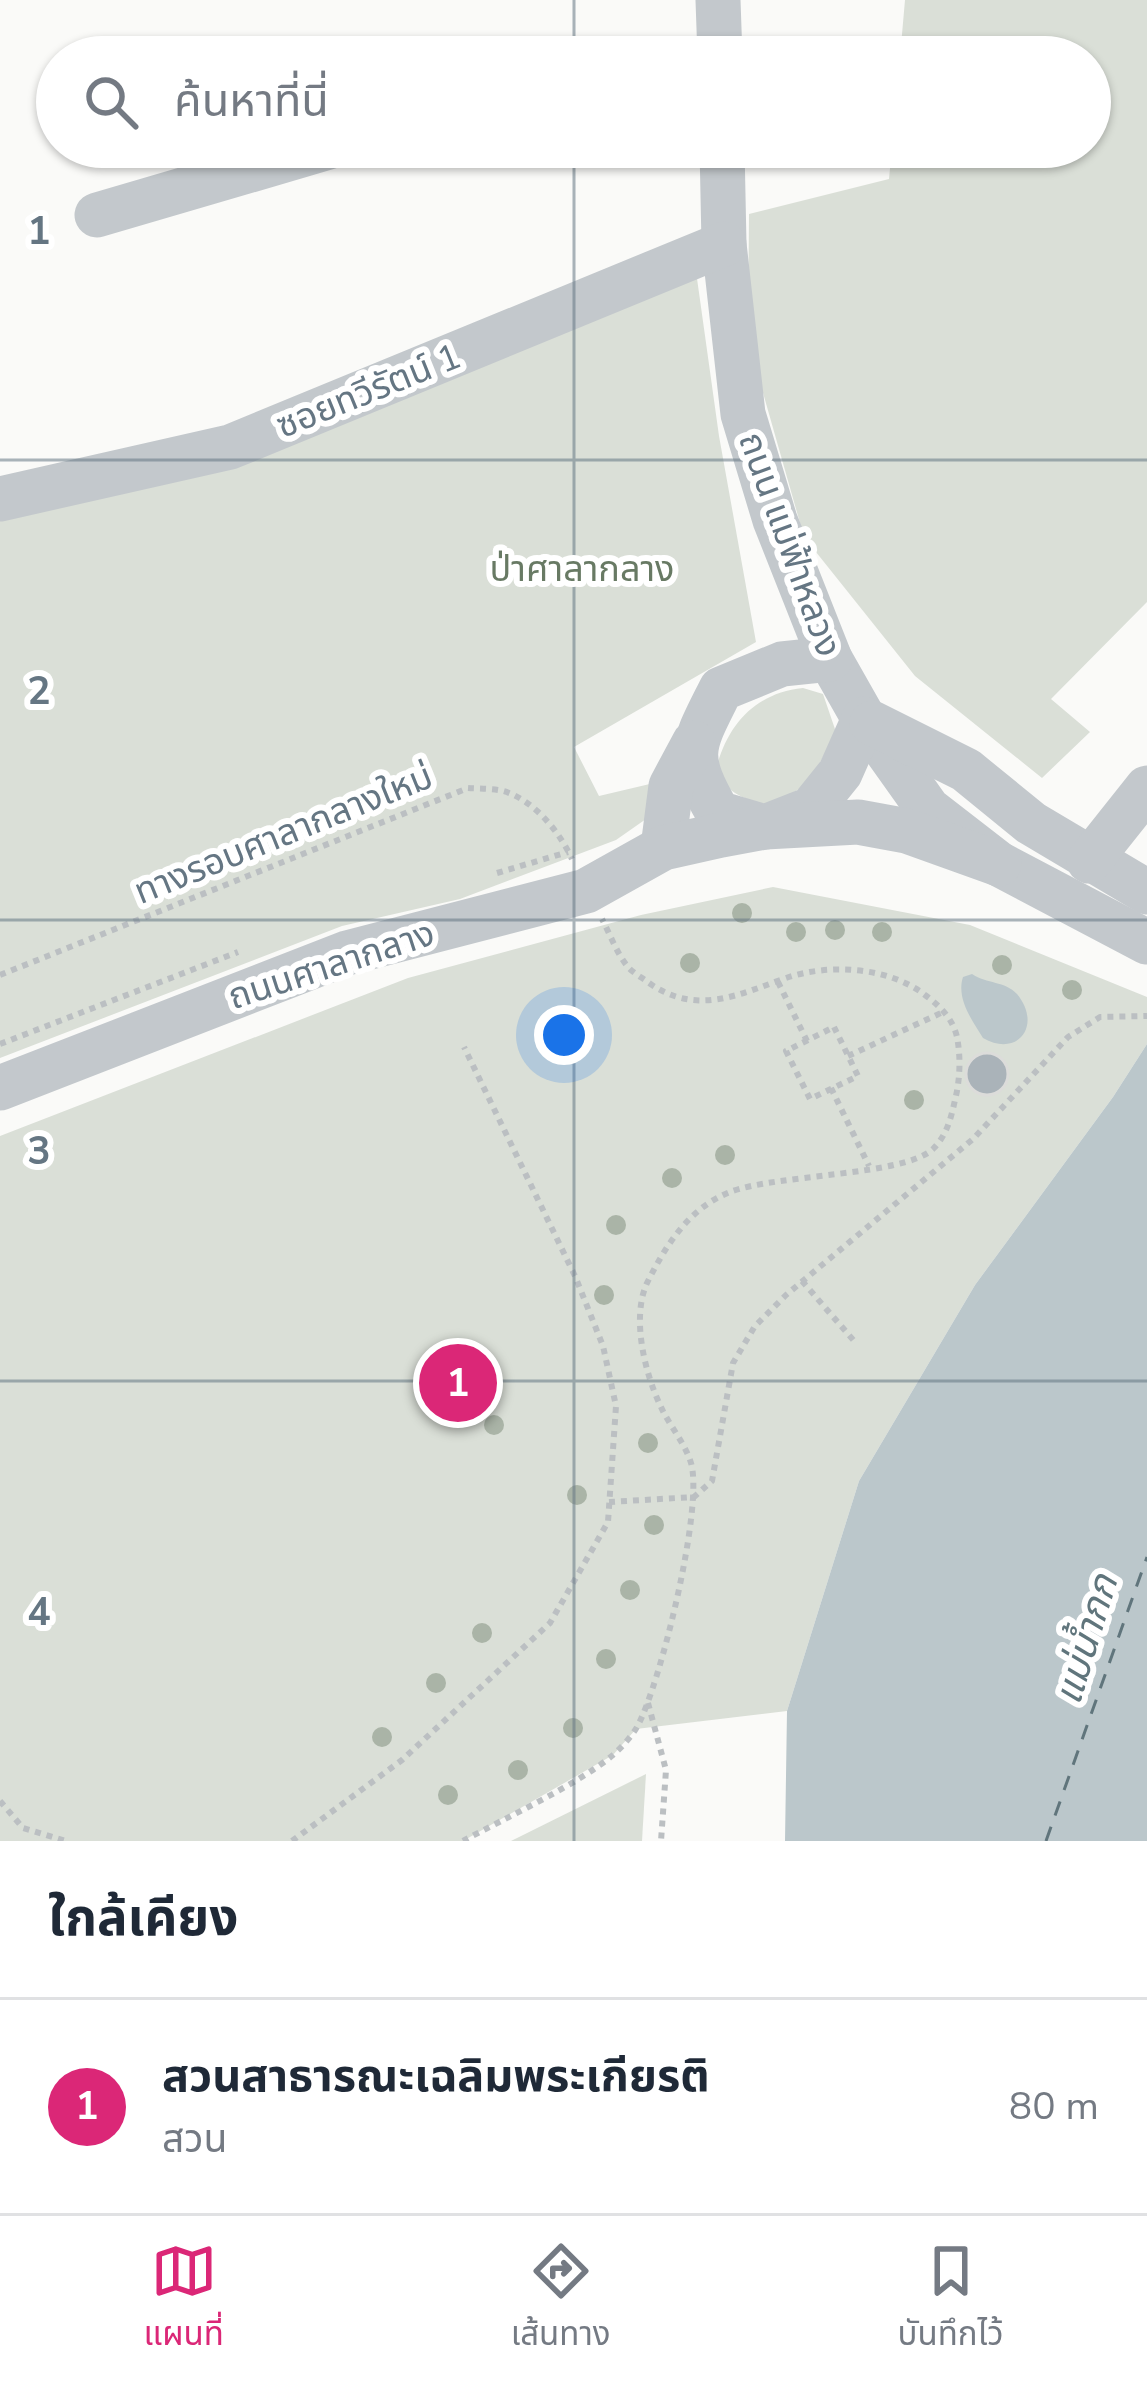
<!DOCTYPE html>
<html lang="th">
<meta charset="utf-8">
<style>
:root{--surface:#fff;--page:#f2f2f3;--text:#1f2937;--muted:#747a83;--line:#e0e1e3;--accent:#db2777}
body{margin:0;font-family:"Nunito Sans","Noto Sans Thai",sans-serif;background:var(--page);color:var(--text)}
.you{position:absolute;left:564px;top:1035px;width:42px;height:42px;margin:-30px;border:9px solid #fff;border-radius:50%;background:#1a73e8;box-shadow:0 0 0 18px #1a73e833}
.badge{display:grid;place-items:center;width:78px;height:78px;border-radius:50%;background:var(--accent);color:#fff;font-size:39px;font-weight:700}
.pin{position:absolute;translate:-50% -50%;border:6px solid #fff;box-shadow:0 3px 12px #0006}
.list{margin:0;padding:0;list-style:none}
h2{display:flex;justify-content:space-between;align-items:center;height:156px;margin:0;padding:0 48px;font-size:51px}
h2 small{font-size:39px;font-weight:400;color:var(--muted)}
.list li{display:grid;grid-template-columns:78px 1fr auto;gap:36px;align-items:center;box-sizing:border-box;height:216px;padding:0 48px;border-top:3px solid var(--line)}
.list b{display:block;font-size:45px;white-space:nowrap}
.list p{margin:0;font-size:39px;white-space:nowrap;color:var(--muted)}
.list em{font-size:39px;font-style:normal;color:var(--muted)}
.icon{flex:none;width:66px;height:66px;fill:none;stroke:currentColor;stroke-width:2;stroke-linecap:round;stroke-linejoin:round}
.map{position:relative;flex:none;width:1147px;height:1841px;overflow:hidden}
.search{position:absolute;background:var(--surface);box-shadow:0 3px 9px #0004;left:36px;right:36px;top:36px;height:132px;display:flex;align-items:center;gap:30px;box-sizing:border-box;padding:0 42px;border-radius:66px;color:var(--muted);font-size:45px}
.sheet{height:372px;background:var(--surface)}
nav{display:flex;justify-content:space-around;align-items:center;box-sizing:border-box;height:168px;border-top:3px solid var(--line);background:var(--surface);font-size:33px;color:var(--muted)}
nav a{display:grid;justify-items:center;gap:6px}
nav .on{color:var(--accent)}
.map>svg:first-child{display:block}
.green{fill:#dadfd7}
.water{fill:#bbc7cb}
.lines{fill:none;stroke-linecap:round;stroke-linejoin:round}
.ferry{stroke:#60757c;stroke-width:3;stroke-dasharray:15 12;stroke-linecap:butt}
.building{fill:#aab3b9;stroke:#dcdcda;stroke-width:3}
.path{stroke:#bbbfc2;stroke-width:6;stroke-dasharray:6 6;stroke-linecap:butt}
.minor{stroke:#c3c8cc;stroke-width:45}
.tree{fill:#aab4a7}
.grid{fill:none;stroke:#657683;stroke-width:3;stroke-opacity:0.55}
.labels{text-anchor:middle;stroke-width:12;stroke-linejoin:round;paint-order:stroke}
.street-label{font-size:36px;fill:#657683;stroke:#fff}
.park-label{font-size:36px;fill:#687a64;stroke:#fff}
.water-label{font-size:39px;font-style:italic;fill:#60757c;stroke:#fff}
.grid-label{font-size:39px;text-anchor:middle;font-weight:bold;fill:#657683;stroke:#fff;stroke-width:12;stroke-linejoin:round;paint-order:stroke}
</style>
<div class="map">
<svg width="1147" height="1841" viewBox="0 0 1147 1841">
<rect width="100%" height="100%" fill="#fafaf8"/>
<g class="green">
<path d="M 905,0 L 1147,0 L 1147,602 L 1051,699 L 1090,732 L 1042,778 L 915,676 L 804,537 L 748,340 L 749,214 L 889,179 L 892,147 L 1090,147 L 1090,57 L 900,57 Z"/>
<path d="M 694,257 L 719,436 L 756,642 L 574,747 L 599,796 L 654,783 L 656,812 L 616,840 L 460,899 L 342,926 L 0,1058 L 0,499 L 230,447 Z"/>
<path d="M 803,688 L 823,694 L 836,732 L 810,782 L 772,806 C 746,799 727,796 716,769 C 728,723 756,693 803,688 Z"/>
<path d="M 773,887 L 970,925 L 1147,997 L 1147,1044 L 1113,1097 L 975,1285 L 859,1481 L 787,1711 L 636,1729 L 613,1755 L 463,1841 L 0,1841 L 0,1136 L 408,978 L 641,915 Z"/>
<path d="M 646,1774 L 642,1841 L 511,1841 Z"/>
</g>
<g class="water">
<path d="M 972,974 C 987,984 1005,981 1017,994 C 1043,1026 1017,1058 983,1038 C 972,1020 956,999 963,977 Z"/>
<path d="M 1147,1044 L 1147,1841 L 785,1841 L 787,1711 L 859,1481 L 975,1285 L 1113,1097 Z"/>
</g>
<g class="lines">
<path class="ferry" d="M 1046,1841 L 1147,1557"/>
</g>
<circle class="building" cx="987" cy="1074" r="21"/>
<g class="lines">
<g class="path">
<path d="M 497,873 L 568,852"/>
<path d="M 0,975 L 468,788 C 481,789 498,788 509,793 C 537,804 560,833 572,859"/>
<path d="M 778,982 L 807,1041"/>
<path d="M 834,1027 L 858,1076 L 810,1099 L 786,1051 Z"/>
<path d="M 0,1044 L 238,952"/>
<path d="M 848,1056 L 943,1012"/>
<path d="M 831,1088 L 869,1166"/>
<path d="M 802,1281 L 855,1342"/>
<path d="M 609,1502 L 694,1497 L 712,1481 L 733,1363 L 755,1326 L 786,1295 L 973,1139 L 1068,1037 L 1100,1017 L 1147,1016"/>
<path d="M 648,1703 L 666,1770 L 661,1841"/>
<path d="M 0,1801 L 23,1828 L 66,1841"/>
<path d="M 292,1841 L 402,1760 L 550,1623 L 608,1522 L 616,1406 L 603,1346 L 575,1276 L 464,1047"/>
<path d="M 463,1841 C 507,1817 577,1785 613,1755 C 621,1748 632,1736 637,1727 C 660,1686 704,1507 691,1463 C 685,1443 669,1425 661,1407 C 645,1374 631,1318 647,1283 C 666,1245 689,1208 730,1192 C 777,1174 904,1176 933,1149 C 947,1135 951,1118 955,1100 C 960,1080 961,1058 957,1037 C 953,1019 940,1006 925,995 C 889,967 830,963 786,978 C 738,995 696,1016 649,983 C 643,978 633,973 628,967 C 617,954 610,934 602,919"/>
</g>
<g class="minor">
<path d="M 718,0 L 720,57"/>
<path d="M 722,147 L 724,244 L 743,414 L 775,520 L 830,659 L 864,719 L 928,809 L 999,864 L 1147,942"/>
<path d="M 97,215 L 329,147"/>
<path d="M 0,499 L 230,447 L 724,244"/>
<path d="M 830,659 L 782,664 L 721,689 C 692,747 684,754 718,813 L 765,827 L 811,809 L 840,773 L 864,719"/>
<path d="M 872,723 L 966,770 L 1031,823 L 1147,892"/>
<path d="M 663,848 L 671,786 L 694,743"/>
<path d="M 1089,861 L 1147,788"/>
<path d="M 0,1088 L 347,953 L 586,891 L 663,848 L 721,835 L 765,827 L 858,822 L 907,831 L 999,864"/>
</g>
</g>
<g class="tree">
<circle cx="742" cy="913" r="10"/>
<circle cx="835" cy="930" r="10"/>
<circle cx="796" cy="932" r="10"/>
<circle cx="882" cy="932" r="10"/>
<circle cx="690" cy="963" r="10"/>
<circle cx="1002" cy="965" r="10"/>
<circle cx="1072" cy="990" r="10"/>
<circle cx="914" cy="1100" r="10"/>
<circle cx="725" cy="1155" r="10"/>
<circle cx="672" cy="1178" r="10"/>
<circle cx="616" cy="1225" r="10"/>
<circle cx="604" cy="1295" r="10"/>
<circle cx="494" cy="1425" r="10"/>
<circle cx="648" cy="1443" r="10"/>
<circle cx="577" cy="1495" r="10"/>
<circle cx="654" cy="1525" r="10"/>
<circle cx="630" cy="1590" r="10"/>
<circle cx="482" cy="1633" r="10"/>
<circle cx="606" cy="1659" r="10"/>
<circle cx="436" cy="1683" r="10"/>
<circle cx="573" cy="1728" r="10"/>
<circle cx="382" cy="1737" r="10"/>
<circle cx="518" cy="1770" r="10"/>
<circle cx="448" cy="1795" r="10"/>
</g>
<path class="grid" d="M 574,0 L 574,57M 574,147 L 574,1841M 0,460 L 1147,460M 0,920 L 1147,920M 0,1381 L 1147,1381"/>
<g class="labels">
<g class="street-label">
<text transform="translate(368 390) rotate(-22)" y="13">ซอยทวีรัตน์ 1</text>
<text transform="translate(791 544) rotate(70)" y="13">ถนน แม่ฟ้าหลวง</text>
<text transform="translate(283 833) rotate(-22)" y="13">ทางรอบศาลากลางใหม่</text>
<text transform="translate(331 964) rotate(-18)" y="13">ถนนศาลากลาง</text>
</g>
<g class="park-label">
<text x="582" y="581">ป่าศาลากลาง</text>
</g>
<g class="water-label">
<text transform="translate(1085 1639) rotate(-73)" y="14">แม่น้ำกก</text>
</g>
</g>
<g class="grid-label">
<text x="39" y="244">1</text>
<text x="39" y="704">2</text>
<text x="39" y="1164">3</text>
<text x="39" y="1625">4</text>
</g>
</svg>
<div class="you"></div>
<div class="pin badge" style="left:458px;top:1383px">1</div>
<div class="search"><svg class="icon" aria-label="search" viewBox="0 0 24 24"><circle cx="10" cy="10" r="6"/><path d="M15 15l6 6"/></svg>ค้นหาที่นี่</div>
</div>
<section class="sheet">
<h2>ใกล้เคียง<small></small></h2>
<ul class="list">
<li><span class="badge">1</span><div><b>สวนสาธารณะเฉลิมพระเกียรติ</b><p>สวน</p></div><em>80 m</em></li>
</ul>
</section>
<nav>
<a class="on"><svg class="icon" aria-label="map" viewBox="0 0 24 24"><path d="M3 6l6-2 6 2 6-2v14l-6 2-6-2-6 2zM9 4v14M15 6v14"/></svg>แผนที่</a>
<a><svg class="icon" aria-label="directions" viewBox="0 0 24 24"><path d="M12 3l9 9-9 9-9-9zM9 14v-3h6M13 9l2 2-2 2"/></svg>เส้นทาง</a>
<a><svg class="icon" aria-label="saved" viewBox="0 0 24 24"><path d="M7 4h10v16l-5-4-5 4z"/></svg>บันทึกไว้</a>
</nav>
